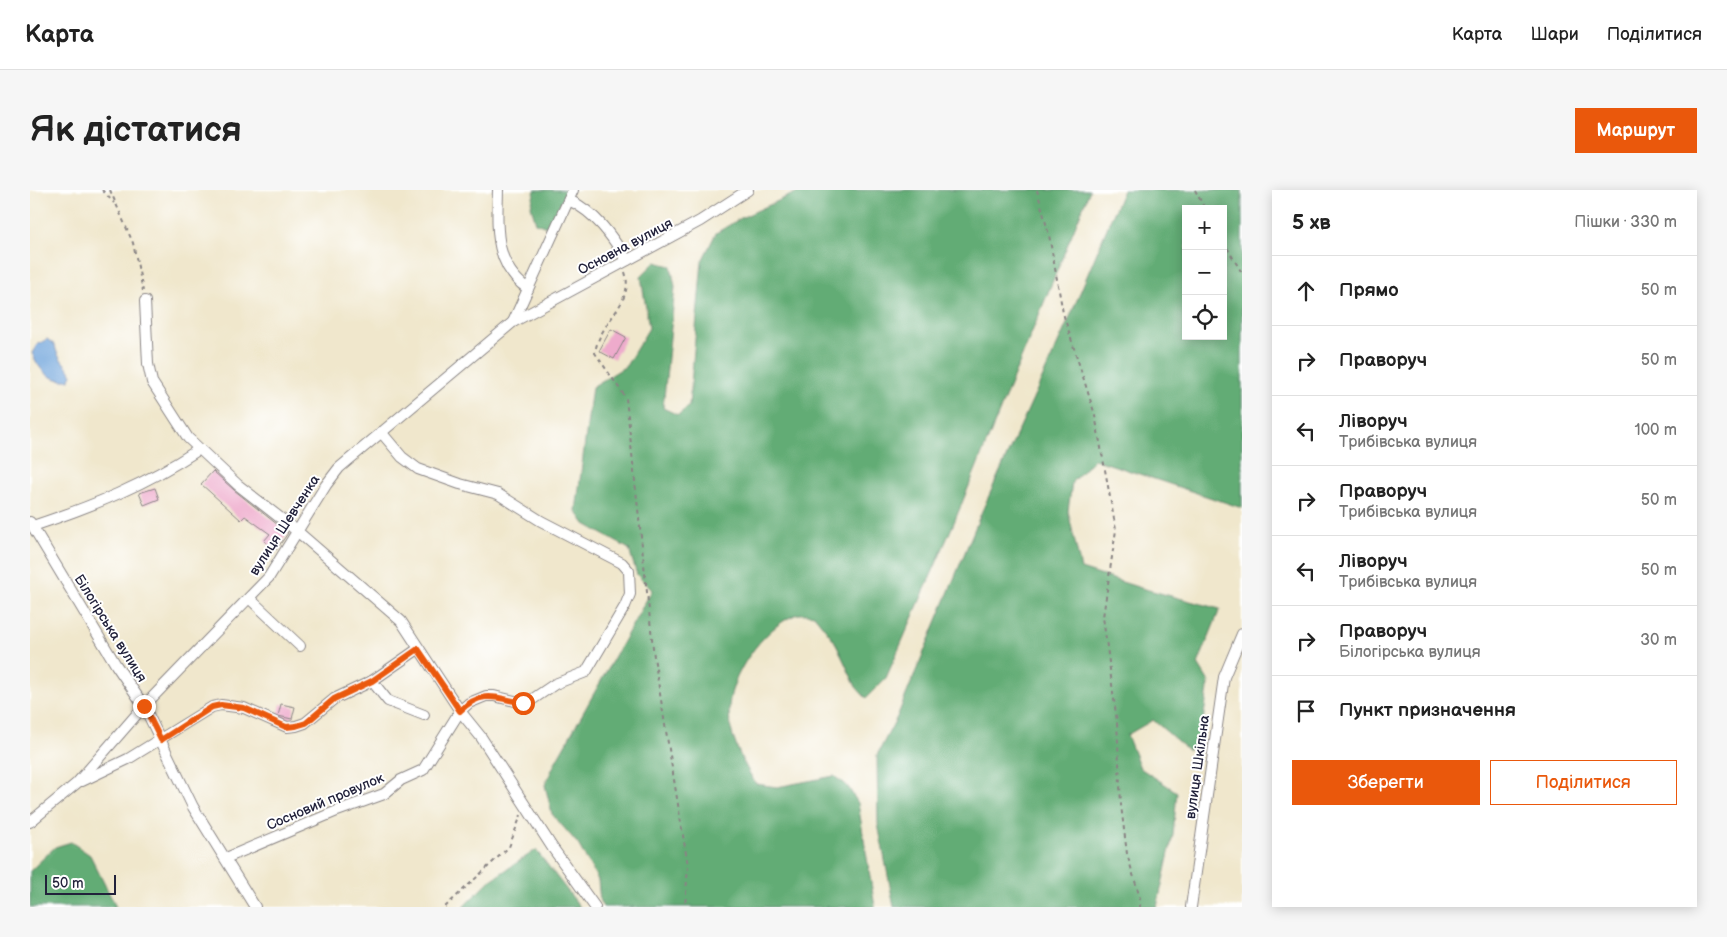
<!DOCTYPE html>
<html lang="uk">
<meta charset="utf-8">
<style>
:root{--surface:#fff;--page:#f6f6f6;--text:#222;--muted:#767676;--line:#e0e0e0;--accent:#ea580c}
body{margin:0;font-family:"Balsamiq Sans",sans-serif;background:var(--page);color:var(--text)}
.controls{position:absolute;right:15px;top:15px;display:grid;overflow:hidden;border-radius:0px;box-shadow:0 2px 12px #0003}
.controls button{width:45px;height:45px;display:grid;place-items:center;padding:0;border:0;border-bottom:1px solid var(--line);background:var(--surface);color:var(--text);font:25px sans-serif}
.scale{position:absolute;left:15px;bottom:12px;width:71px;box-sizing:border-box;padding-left:5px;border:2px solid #22223b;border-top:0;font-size:14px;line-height:18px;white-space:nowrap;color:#22223b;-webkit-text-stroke:4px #fff;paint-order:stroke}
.stop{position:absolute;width:15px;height:15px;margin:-11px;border:4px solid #ea580c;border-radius:50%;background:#fff}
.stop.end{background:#ea580c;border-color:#fff;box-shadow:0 1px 5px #0008}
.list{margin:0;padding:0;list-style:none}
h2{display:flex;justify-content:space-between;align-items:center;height:65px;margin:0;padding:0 20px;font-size:21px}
h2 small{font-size:16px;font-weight:400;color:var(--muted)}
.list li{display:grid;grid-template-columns:32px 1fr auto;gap:15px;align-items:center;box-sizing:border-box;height:70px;padding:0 20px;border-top:1px solid var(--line)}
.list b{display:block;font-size:19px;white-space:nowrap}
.list p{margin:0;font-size:16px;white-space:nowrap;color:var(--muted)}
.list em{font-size:16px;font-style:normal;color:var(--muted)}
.actions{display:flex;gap:10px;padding:15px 20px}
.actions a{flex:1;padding:11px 0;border:1px solid var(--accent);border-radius:0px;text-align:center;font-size:18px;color:var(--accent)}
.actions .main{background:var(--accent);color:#fff}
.icon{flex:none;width:28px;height:28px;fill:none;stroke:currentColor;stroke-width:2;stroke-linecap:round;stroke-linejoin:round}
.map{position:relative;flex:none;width:1212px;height:717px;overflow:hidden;border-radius:0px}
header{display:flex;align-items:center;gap:30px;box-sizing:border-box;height:70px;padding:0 25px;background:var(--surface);border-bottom:1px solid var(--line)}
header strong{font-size:24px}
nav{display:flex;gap:28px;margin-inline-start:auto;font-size:18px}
.intro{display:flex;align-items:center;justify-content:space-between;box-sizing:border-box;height:120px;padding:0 30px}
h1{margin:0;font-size:35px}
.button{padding:12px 22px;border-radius:0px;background:var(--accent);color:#fff;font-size:18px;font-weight:700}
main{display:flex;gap:30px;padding:0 30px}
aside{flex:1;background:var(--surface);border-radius:0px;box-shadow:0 2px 12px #0003}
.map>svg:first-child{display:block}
.forest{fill:#62ac74;stroke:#426758;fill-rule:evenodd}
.water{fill:#6da3da;stroke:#48628a}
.building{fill:#eeabcc}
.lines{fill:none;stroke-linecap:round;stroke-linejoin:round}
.minor-casing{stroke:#898484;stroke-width:12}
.path{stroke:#898484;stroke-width:2;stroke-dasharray:4 4;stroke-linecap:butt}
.minor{stroke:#fff;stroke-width:10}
.route{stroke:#ea580c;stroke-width:6}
.labels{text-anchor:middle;stroke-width:4;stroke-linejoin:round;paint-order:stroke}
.street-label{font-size:14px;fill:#22223b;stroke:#fff}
</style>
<header>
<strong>Карта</strong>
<nav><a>Карта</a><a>Шари</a><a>Поділитися</a></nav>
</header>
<div class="intro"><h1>Як дістатися</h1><a class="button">Маршрут</a></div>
<main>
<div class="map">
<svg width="1212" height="717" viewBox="0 0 1212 717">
<rect width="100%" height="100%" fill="#fff"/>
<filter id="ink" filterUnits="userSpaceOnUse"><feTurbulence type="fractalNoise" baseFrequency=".02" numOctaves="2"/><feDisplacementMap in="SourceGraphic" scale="10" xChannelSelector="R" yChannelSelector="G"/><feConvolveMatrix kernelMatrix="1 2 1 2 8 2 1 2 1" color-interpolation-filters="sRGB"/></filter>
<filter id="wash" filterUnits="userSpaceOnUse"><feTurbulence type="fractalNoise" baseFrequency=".0096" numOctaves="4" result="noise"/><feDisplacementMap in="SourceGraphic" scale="20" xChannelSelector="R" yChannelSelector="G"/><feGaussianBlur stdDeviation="1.12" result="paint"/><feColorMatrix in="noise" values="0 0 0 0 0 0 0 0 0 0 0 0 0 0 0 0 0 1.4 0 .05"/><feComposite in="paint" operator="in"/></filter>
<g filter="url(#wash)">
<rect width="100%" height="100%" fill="#f0e7cc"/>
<g class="forest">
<path d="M 505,0 L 536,0 L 520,38 L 506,33 L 501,16 Z"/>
<path d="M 772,0 L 1060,0 L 923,335 L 856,488 L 836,508 L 826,497 L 804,450 L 784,425 C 778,424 771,423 765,425 C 733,438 697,488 699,523 C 700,548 713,573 726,594 L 747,597 L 804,586 L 818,597 L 828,613 L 845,717 L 573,717 L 570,712 L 568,690 L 548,654 L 522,624 L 515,595 L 526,571 L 622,400 L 607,385 L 599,359 L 555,334 L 546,321 L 562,197 L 596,176 L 619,138 L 611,86 L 625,72 L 641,76 L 645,97 L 633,218 L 648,225 L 659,216 L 672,71 L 686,43 L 711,28 Z"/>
<path d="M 1093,0 L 1212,0 L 1212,318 L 1064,269 L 1042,292 L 1038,321 L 1051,379 L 1111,398 L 1190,419 L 1168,474 L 1179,492 L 1170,551 L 1158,560 L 1123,530 L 1097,545 L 1110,578 L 1147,602 L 1143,645 L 1127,717 L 864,717 L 848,634 L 847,565 L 867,527 L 952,321 L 1039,129 ZM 1156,19 L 1193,19 L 1193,146 L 1156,146 Z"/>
<path d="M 41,652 L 60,665 L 86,717 L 0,717 L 0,681 L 25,657 Z"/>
<path d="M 506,660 L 550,717 L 433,717 L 458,692 Z"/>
</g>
<path class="water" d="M 17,149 L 25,155 C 27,170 37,173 42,185 L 39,190 C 19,191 10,181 2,163 L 7,155 Z"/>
<g id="blocks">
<g class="building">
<path d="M 581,139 L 596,147 L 584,169 L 569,161 Z"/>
<path d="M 183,281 L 204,300 L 258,343 L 246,360 L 234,351 L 240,344 L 215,326 L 211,330 L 171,294 Z"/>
<path d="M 125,298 L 129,309 L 114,315 L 109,303 Z"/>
<path d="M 251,514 L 265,517 L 262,529 L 248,526 Z"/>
</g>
</g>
</g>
<g filter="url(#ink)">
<use href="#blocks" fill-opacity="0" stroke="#898484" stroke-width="1"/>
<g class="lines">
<defs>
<g id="minor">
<path d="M 468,0 C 467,39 464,75 498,99"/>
<path d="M 539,10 C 566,23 581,45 597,70"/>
<path d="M 115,111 L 118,174 L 122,192 L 158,248 L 208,295 L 267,341 L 371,431 L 430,521 L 451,547 L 522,657 L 565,717"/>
<path d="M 483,132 L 543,0"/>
<path d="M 0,332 L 86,475 L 114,516 L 163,617 L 225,717"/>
<path d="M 3,336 C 63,316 115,295 168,260"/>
<path d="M 219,408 L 270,456"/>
<path d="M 342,491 L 358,511 L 394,525"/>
<path d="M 52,591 L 98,569 L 182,517 L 191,515 L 214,518 L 257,537 L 266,536 L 275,533 L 304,509 L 342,491 L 388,459"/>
<path d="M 0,632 L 47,593 L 114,516 L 239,387 L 296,295 L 309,278 L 483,132 L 670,31 L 718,0"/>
<path d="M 196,668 L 307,621 L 354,604 L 371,590 L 393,580 L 430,521 L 439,513 L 456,506 L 464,506 L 493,513 L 500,511 L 525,494 L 556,482 L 595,416 L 600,404 L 599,381 L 592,373 L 511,331 L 468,304 L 430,294 L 388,279 L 372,267 L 351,242"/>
<path d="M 1161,717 L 1194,487 L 1212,444"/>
</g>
</defs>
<use href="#minor" class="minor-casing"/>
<g class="path">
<path d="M 72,0 L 84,13"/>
<path d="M 80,0 L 103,53 L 113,101"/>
<path d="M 1007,0 L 1019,45 L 1033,123 L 1065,225 L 1086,340 L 1073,427 L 1087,532 L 1091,615 L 1097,664 L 1110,708 L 1110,717"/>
<path d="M 1165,0 L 1175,19"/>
<path d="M 1193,51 L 1212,83"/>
<path d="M 595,82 C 605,114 569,131 565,163 L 596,208 L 624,467 L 658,676 L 655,717"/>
<path d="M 415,717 L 479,657 L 491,625"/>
</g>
<use href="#minor" class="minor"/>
</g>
</g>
<g class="lines" filter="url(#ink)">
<path class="route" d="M 114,516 L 131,550 L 182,517 L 191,515 L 214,518 L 256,537 L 266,536 L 276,533 L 304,509 L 342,491 L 388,459 L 430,521 C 452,499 467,508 493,513"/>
</g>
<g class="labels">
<g class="street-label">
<text transform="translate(595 56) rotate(-28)" y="5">Основна вулиця</text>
<text transform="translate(254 335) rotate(-57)" y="5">вулиця Шевченка</text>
<text transform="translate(81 438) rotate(58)" y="5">Білогірська вулиця</text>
<text transform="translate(1167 577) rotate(-82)" y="5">вулиця Шкільна</text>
<text transform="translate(295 611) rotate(-23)" y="5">Сосновий провулок</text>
</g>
</g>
</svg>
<div class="controls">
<button>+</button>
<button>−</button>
<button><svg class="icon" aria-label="locate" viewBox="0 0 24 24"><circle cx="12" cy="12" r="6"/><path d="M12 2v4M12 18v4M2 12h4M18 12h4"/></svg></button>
</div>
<div class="scale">50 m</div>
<div class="stop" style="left:493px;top:513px"></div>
<div class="stop end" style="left:114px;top:516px"></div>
</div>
<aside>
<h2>5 хв<small>Пішки · 330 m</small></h2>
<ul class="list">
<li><svg class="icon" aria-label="ahead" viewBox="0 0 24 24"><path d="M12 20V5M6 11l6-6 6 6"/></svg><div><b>Прямо</b></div><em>50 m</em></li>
<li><svg class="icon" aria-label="right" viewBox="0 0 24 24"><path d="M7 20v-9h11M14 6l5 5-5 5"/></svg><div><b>Праворуч</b></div><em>50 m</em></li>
<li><svg class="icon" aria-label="left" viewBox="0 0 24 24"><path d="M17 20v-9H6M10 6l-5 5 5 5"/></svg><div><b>Ліворуч</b><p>Трибівська вулиця</p></div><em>100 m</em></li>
<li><svg class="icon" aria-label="right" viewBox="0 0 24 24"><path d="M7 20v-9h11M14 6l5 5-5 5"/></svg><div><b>Праворуч</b><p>Трибівська вулиця</p></div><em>50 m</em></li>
<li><svg class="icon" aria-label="left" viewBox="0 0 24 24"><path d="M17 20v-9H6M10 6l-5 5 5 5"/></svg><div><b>Ліворуч</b><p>Трибівська вулиця</p></div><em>50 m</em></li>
<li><svg class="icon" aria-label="right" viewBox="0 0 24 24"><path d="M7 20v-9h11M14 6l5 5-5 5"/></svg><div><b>Праворуч</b><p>Білогірська вулиця</p></div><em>30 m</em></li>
<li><svg class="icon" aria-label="arrive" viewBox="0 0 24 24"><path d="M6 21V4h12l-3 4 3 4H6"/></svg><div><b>Пункт призначення</b></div></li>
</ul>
<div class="actions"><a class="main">Зберегти</a><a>Поділитися</a></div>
</aside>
</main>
